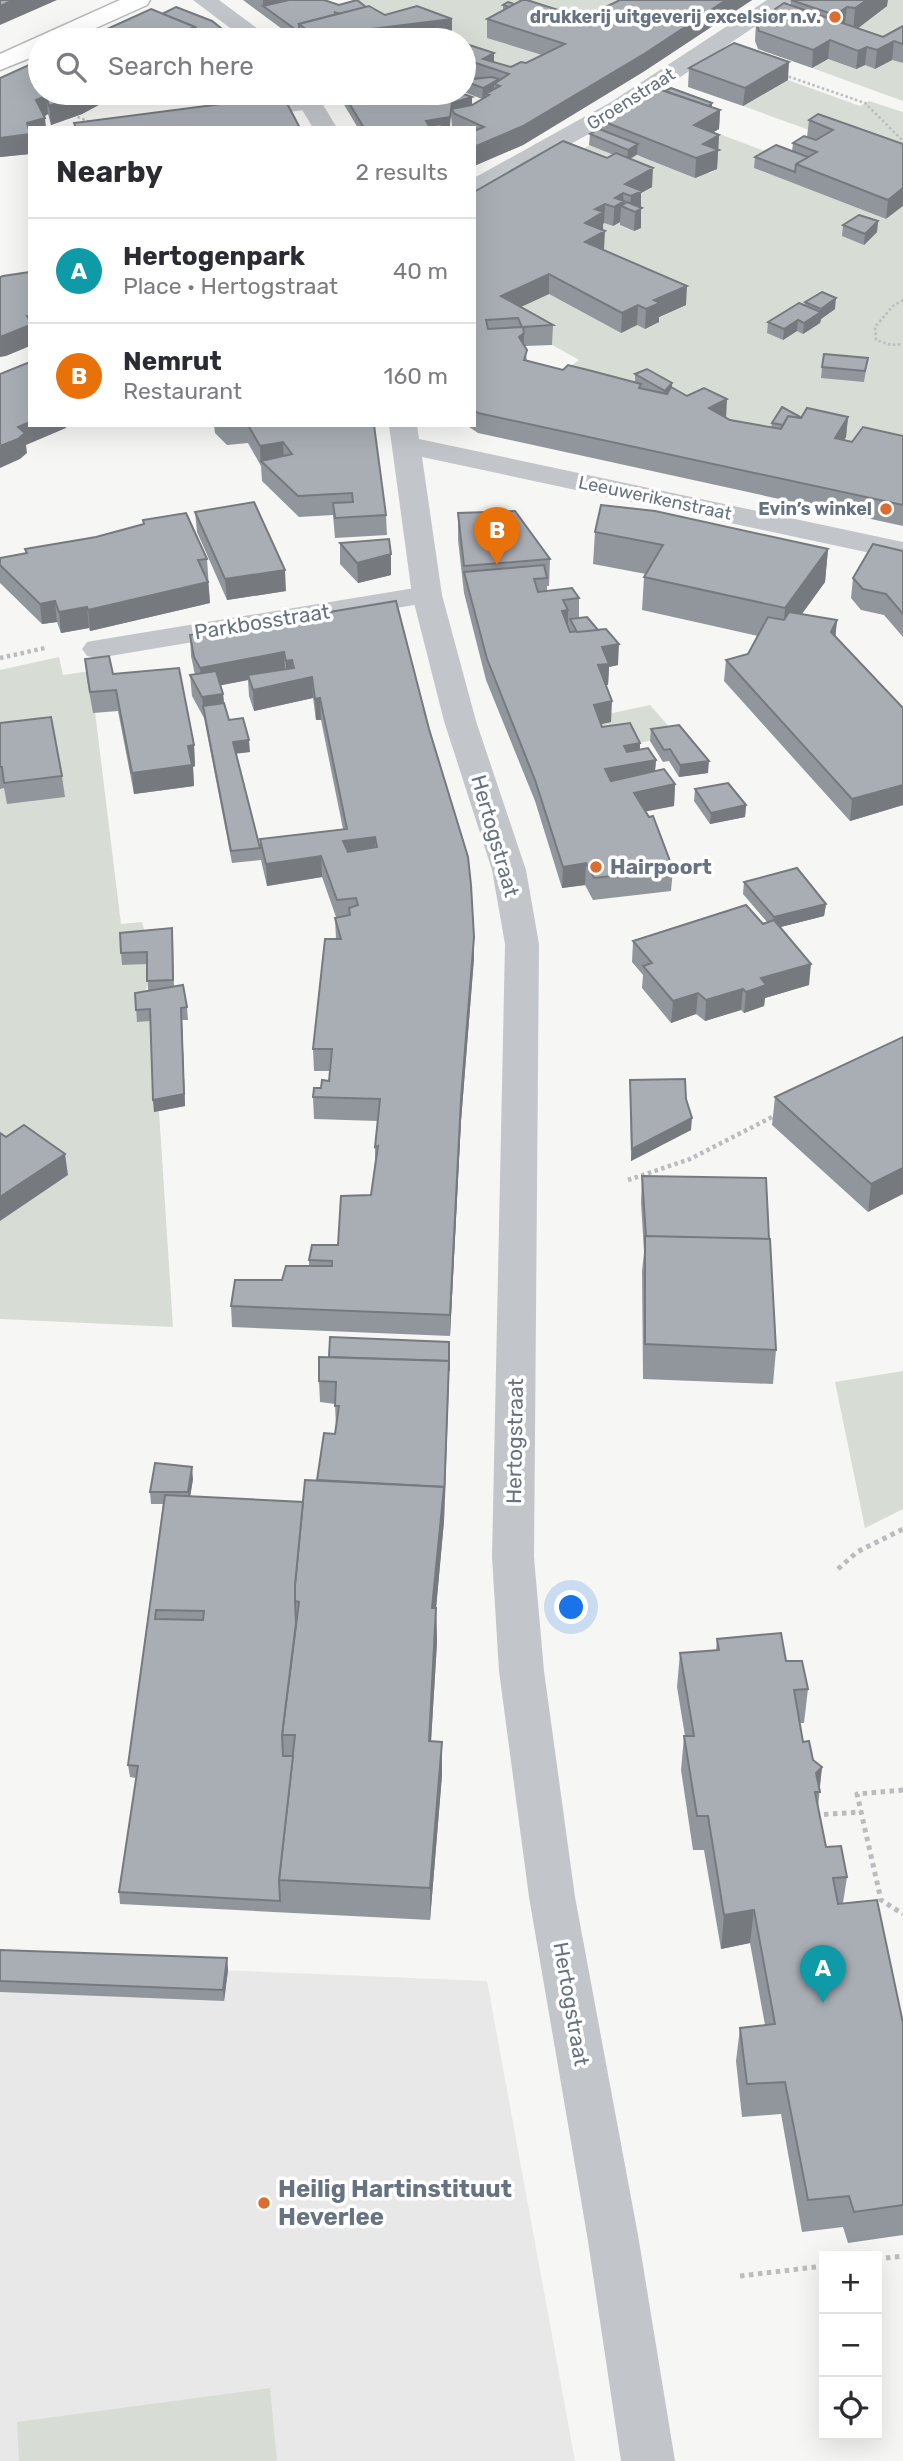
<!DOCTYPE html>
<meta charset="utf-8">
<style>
:root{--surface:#fff;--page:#f7f7f7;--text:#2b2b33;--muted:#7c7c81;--line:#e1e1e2;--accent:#db6d30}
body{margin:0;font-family:Rubik,sans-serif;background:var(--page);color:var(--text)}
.controls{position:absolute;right:21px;bottom:21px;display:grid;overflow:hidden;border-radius:0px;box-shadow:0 7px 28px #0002}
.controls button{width:63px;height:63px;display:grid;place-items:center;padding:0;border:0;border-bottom:2px solid var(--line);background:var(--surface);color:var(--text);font:35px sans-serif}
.you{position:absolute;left:572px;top:1608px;width:24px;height:24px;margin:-18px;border:5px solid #fff;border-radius:50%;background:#1a73e8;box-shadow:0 0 0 10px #1a73e833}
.badge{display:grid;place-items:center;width:46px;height:46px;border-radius:50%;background:var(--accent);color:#fff;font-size:23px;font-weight:700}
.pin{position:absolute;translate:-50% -58px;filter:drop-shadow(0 2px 4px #0008)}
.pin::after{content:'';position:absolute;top:37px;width:24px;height:21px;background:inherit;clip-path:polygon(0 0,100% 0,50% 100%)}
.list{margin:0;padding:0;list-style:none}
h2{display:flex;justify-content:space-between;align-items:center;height:91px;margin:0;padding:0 28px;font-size:30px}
h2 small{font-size:23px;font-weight:400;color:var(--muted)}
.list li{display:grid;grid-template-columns:46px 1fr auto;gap:21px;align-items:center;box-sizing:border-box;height:105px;padding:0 28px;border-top:2px solid var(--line)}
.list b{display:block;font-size:26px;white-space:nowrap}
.list p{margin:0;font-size:23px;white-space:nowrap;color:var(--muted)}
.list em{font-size:23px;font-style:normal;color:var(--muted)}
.icon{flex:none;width:38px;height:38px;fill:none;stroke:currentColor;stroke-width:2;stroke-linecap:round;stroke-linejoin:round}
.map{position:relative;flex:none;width:903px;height:2461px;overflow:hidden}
.search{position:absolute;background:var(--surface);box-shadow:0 7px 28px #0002;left:28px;top:28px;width:448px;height:77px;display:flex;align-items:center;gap:18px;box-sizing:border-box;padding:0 24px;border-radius:38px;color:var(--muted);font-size:26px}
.panel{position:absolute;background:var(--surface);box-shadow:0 7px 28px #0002;left:28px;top:126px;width:448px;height:301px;border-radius:0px}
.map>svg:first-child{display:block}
.built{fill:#e7e8e7}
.green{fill:#d7ddd5}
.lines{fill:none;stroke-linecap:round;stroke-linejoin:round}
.primary-casing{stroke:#b5b9bd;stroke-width:3}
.path-far2{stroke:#babcbf;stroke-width:2.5;stroke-dasharray:2.5 2.5;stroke-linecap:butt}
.path-far1{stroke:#babcbf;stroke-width:4.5;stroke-dasharray:3.5 3.5;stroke-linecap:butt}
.path{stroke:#babcbf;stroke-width:5;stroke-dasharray:4.5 4.5;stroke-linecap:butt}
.service{fill:#c2c5c9;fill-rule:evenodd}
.minor{fill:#c2c5c9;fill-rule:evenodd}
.tertiary{fill:#c2c5c9;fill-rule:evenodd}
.primary{fill:#fff;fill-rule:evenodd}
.wall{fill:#91969c;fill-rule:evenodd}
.shaded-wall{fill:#767a7f}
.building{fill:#a9aeb5;stroke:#767a7f;stroke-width:2;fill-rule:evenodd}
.poi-dot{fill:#db6d30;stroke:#fff;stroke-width:2.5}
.labels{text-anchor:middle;stroke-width:7;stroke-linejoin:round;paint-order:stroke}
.far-poi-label{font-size:18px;font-weight:bold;fill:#677383;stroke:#fff;text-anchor:end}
.far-street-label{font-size:18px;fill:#677383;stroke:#fff}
.street-label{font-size:21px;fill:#677383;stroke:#fff}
.poi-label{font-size:21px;font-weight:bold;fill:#677383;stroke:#fff;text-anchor:start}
.near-poi-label{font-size:24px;font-weight:bold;fill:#677383;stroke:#fff;text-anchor:start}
</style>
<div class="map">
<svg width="903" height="2461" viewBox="0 0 903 2461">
<rect width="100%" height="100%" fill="#f6f7f4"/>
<path class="built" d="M 0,1961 L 487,1981 L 575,2461 L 0,2461 Z"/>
<g class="green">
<path d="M 351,0 L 629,0 L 564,62 L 546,73 L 464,65 L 464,40 L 430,40 L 451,37 L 381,32 L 374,26 L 369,7 Z"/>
<path d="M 886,0 L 903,0 L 903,43 L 881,55 L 833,38 Z"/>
<path d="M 828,59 L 856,69 L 865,65 L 875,69 L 892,60 L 903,63 L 903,101 L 812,68 Z"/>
<path d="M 788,80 L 860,106 L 869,101 L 903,112 L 903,164 L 743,106 Z"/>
<path d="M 714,132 L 775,155 L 755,168 L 886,219 L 903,206 L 903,456 L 833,458 L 846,437 L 771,434 L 669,408 L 604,373 L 590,390 L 546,384 L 579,360 L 501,316 L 549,294 L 621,333 L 637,325 L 646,329 L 658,323 L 585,262 L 594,228 L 604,223 L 613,226 L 620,222 L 621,226 L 634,231 L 640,228 L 563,160 L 590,145 L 711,173 L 716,169 L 693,144 Z"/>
<path d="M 59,657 L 63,675 L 90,671 L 121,924 L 142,922 C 153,956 150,989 137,1021 L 151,1021 L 154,1112 L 159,1111 L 173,1327 L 0,1319 L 0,670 Z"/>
<path d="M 650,705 L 678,737 L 601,748 L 593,726 L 608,714 Z"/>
<path d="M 903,1371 L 903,1509 L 865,1528 L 835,1382 Z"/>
<path d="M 270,2388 L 277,2461 L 19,2461 L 17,2422 Z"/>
</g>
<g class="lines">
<defs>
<path id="primary" d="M 120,0 L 150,0 L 147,5 L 69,40 L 40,40 L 40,54 L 0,70 L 0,54 Z"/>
</defs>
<use href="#primary" class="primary-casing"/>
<g class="path-far2">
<path d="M 784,75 L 865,103 L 903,141"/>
<path d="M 73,115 L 92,123"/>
<path d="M 903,300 L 893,306 L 875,327 L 876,340 L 891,345 L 903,344"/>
</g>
<g class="path-far1">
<path d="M 0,658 L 45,648"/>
<path d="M 628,1180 L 690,1159 L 778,1114"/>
</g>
<g class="path">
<path d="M 838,1569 L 857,1552 L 903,1529"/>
<path d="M 903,1790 L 857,1794 L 881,1900 L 903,1914"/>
<path d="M 815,1815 L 861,1812"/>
<path d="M 877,2259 L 903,2256"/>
<path d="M 740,2276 L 824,2266"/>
</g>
<path class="service" d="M 310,96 L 319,98 L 322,103 L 319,108 L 236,119 L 227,117 L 224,112 L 227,107 L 236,105 Z"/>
<g class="minor">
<path d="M 767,0 L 794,0 L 629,112 L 474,197 L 474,178 L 611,102 Z"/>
<path d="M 427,586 L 438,589 L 442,595 L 438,601 L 98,658 L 87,656 L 82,649 L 87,642 L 98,640 Z"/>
</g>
<g class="tertiary">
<path d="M 193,0 L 219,0 L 273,40 L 246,40 Z"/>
<path d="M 292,93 L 316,93 L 337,128 L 313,128 Z"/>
<path d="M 389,425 L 417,425 L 419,439 L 903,542 L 903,560 L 422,457 L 442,595 L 476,721 L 526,870 L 539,944 L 534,1557 L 544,1671 L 575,1897 L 638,2235 L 675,2461 L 621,2461 L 587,2235 L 529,1897 L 499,1671 L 492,1557 L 505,944 L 492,870 L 444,721 L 412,595 Z"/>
</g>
<use href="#primary" class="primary"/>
</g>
<g class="wall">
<path d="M 243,0 L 324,0 L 339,5 L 366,7 L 385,15 L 452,37 L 426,40 L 297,40 Z"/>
<path d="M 620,0 L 752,0 L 643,72 L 523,145 L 474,166 L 474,128 L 452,128 L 451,115 L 449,128 L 358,128 L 337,93 L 438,93 L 438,95 L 409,99 L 410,101 L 472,97 L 472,105 L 482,99 L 464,92 L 464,80 L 469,79 L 464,78 L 464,47 L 494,53 L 494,62 L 511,67 L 526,63 L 542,55 L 487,38 L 487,19 L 503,11 L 503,5 L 514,4 L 583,18 Z"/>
<path d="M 791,0 L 887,6 L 858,28 L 883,37 L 903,26 L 903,63 L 892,60 L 875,69 L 865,65 L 856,69 L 828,59 L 812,68 L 758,49 L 755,41 L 756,22 L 790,6 Z"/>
<path d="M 689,68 L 788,80 L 743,106 L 688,87 Z"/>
<path d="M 665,91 L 712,103 L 712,107 L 720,110 L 719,129 L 713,132 L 719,135 L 717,169 L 695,178 L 637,155 L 630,159 L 652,187 L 641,193 L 641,228 L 634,231 L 620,225 L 620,222 L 613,226 L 604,223 L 603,224 L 604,250 L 686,305 L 659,317 L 659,322 L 645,329 L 637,325 L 621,333 L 549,294 L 521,307 L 553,325 L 552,345 L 525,346 L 527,361 L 563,370 L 635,383 L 635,374 L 672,383 L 672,388 L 730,420 L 771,428 L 772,423 L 802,418 L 848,417 L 846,437 L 844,440 L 852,442 L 903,436 L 903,526 L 478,433 L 466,425 L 474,425 L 474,192 L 607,158 L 614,155 L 589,145 L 590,134 L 599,129 L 600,120 Z"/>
<path d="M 40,93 L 170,93 L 146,103 L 121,93 L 82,114 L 51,125 L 48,114 L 30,128 L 30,154 L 0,157 Z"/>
<path d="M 200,93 L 272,93 L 272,96 L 211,105 L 201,100 Z"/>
<path d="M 809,120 L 903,144 L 886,219 L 754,168 L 755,157 L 792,151 L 793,143 L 807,137 Z"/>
<path d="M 878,221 L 877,232 L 864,245 L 842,236 L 843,225 Z"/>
<path d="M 805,302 L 835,309 L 821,319 L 820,323 L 803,334 L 797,331 L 783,340 L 767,333 L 768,322 L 804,305 Z"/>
<path d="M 868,358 L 864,382 L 821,378 L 822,367 Z"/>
<path d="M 214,425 L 374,425 L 386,515 L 387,535 L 335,538 L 333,515 L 299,517 L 262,481 L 261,466 L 248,443 L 227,445 L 215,433 Z"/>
<path d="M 195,512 L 286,591 L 227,600 L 197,532 Z"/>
<path d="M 458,513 L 550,559 L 549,586 L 547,586 L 547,591 L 579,598 L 579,618 L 618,665 L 609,667 L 608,685 L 606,685 L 611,722 L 601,724 L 602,727 L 640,743 L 640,749 L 656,760 L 655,771 L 675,784 L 674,806 L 645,811 L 673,869 L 671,891 L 593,900 L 585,885 L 562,888 L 535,801 L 486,680 L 464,593 L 458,540 Z"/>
<path d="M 143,520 L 207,559 L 210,603 L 90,631 L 89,628 L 61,633 L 57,622 L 42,624 L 0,583 L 0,558 L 26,553 L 25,549 L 96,537 L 143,524 Z"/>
<path d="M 595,532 L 828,549 L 825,582 L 802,614 L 837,620 L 835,637 L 903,708 L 903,805 L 850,821 L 724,681 L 726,660 L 748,654 L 758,636 L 642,610 L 644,577 L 646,574 L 593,564 Z"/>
<path d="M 340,543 L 391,575 L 358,583 L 340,564 Z"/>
<path d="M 903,551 L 903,637 L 884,615 L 861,610 L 851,598 L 853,578 Z"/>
<path d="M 396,601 L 474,937 L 474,958 L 461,1121 L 450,1336 L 232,1327 L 231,1306 L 309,1266 L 309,1260 L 338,1245 L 371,1195 L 375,1163 L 375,1147 L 378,1121 L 314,1119 L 313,1097 L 329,1081 L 330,1071 L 314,1071 L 313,1049 L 336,939 L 335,918 L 336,917 L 322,877 L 267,886 L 261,860 L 232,863 L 204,718 L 192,696 L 190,675 L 195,675 L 191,656 L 190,635 ZM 248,680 L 249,696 L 254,711 L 313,698 L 316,720 L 321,720 L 343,829 L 260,839 L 260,848 L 236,753 L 250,752 L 229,720 L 224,703 L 223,694 L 221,685 Z"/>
<path d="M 85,659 L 113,674 L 194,745 L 195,766 L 193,767 L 194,786 L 134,794 L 118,711 L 93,713 L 87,680 Z"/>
<path d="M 0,723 L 62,776 L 65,797 L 7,804 L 4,788 L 0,789 Z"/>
<path d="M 651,729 L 708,773 L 679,777 L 669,761 L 663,762 L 650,741 Z"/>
<path d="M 695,789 L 746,805 L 745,817 L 710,824 L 694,801 Z"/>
<path d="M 744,882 L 826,904 L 824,916 L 780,927 L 809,985 L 765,998 L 764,1006 L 744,1013 L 741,1010 L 705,1021 L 696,1014 L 671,1023 L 642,988 L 643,975 L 632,962 L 633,941 L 767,922 L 743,894 Z"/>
<path d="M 173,940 L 174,986 L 187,1007 L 188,1020 L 182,1020 L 185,1106 L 154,1112 L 150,1021 L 137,1022 L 135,993 L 148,991 L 147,964 L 122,965 L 121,953 Z"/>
<path d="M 903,1037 L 868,1212 L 772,1125 L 775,1097 Z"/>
<path d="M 630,1080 L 686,1099 L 691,1130 L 631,1161 Z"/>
<path d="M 642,1176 L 776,1350 L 773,1384 L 643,1379 L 642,1271 L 644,1252 L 641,1203 Z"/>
<path d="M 449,1342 L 449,1383 L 444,1521 L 436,1608 L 437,1642 L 431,1741 L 442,1775 L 430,1920 L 120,1904 L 119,1892 L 136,1778 L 130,1777 L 128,1765 L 163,1504 L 151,1504 L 150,1492 L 193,1479 L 190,1496 L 303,1502 L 317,1480 L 335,1434 L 336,1427 L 335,1404 L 320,1402 L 319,1381 L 329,1357 Z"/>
<path d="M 717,1639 L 786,1661 L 808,1689 L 804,1723 L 800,1723 L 803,1742 L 813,1760 L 822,1767 L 818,1807 L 826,1847 L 847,1877 L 843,1903 L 903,2023 L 903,2235 L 848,2243 L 843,2227 L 802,2232 L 781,2114 L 742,2117 L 736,2061 L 740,2028 L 765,2025 L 750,1943 L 721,1949 L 704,1850 L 693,1850 L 681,1770 L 684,1736 L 685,1736 L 677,1687 L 680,1653 L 716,1650 Z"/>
<path d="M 0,1950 L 227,1958 L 228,1970 L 224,2001 L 0,1992 Z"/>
</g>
<g class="shaded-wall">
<path d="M 14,0 L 57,0 L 0,25 L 0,6 Z"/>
<path d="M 263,0 L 323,0 L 263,6 Z"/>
<path d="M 726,0 L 752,0 L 643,72 L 523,145 L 474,166 L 474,139 Z"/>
<path d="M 867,0 L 888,0 L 887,6 L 853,32 L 855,8 Z"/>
<path d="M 847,7 L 844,30 L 833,38 L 835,15 Z"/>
<path d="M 452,19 L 452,37 L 426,40 L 315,40 L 315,36 Z"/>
<path d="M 195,27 L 195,40 L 182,32 Z"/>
<path d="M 830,40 L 828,59 L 812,68 L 813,50 Z"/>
<path d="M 894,41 L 892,60 L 875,69 L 877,50 Z"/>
<path d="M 867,47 L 865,65 L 856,69 L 858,51 Z"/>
<path d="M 494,53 L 494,69 L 483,59 Z"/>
<path d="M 789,62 L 788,80 L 743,106 L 745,88 Z"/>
<path d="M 499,79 L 499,86 L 494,84 L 494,93 L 485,94 L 485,97 L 482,99 L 483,88 Z"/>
<path d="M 85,93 L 121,93 L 82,114 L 51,125 L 49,106 Z"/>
<path d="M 145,93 L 170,93 L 146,103 Z"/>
<path d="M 225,93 L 272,93 L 272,96 L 211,105 L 211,95 Z"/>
<path d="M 403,93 L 438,93 L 438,95 L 403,99 Z"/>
<path d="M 46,96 L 48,114 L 38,119 L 36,100 Z"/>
<path d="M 472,97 L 472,108 L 451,109 L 450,128 L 426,128 L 426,121 L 452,103 Z"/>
<path d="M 712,103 L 712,114 L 720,110 L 719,129 L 693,144 L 694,125 L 701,111 Z"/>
<path d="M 45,118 L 46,128 L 30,128 L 30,154 L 0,157 L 0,138 L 27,123 Z"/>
<path d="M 719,135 L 717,169 L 695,178 L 696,158 L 703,144 Z"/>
<path d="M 638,144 L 637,154 L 627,160 L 628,150 Z"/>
<path d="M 653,168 L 652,187 L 641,193 L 641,228 L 634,231 L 635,212 L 630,210 L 631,196 L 625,184 Z"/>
<path d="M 903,188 L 903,206 L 886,219 L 888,200 Z"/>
<path d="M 623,193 L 624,207 L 621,206 L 620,222 L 613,226 L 615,198 Z"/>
<path d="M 605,204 L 604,223 L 603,224 L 603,232 L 585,223 L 595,209 Z"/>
<path d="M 878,221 L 877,232 L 864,245 L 865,234 Z"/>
<path d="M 605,231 L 604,250 L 585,242 Z"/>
<path d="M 549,274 L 549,294 L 501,316 L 501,296 Z"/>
<path d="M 687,286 L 686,305 L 659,317 L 659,322 L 645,329 L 646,309 L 654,300 Z"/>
<path d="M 836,298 L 835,309 L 821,319 L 820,323 L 803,334 L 804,323 L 820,313 L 821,309 Z"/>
<path d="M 638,305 L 637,325 L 621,333 L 622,313 Z"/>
<path d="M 27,316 L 30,316 L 30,346 L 6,356 L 0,357 L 0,337 Z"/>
<path d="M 798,320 L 797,331 L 783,340 L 784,329 Z"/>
<path d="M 524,333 L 524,353 L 519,337 Z"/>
<path d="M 672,383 L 672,394 L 664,402 L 665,391 Z"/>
<path d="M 727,399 L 726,419 L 709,408 Z"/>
<path d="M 848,417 L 846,437 L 833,458 L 835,438 Z"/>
<path d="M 30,422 L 30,425 L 65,425 L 66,428 L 26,445 L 27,453 L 20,459 L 0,468 L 0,446 L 18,427 Z"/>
<path d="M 283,442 L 284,462 L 261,461 L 261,467 L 260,446 Z"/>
<path d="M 828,549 L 825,582 L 782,641 L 785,608 Z"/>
<path d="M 391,554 L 391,575 L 358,583 L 357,563 Z"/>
<path d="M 285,570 L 286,591 L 227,600 L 225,579 Z"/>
<path d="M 208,582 L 210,603 L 90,631 L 88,610 Z"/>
<path d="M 55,601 L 57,622 L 42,624 L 40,604 Z"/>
<path d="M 87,607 L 89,628 L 61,633 L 59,612 Z"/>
<path d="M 568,610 L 568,631 L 562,611 Z"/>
<path d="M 837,620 L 835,641 L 831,632 Z"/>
<path d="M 619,644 L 618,665 L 609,667 L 608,685 L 597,686 L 598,665 L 602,647 Z"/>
<path d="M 284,652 L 285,673 L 248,675 L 248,680 L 202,689 L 200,668 Z"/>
<path d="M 292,660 L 293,681 L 312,677 L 313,698 L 254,711 L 253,690 L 286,682 L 286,661 Z"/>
<path d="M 223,694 L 225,715 L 203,706 L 202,697 Z"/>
<path d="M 320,698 L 321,720 L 316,720 L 315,699 Z"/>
<path d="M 612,701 L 611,722 L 593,726 L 594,705 Z"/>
<path d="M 249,740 L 250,752 L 234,754 L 233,742 Z"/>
<path d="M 640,743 L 639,763 L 656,760 L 654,781 L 604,790 L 605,769 L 624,746 Z"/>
<path d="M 194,745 L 195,766 L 193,767 L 194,786 L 134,794 L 132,773 L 188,746 Z"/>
<path d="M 709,761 L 708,773 L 679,777 L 680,765 Z"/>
<path d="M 675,784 L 674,806 L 633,814 L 634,793 Z"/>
<path d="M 903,785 L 903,805 L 850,821 L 852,799 Z"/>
<path d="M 746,805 L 745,817 L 710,824 L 711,813 Z"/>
<path d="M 375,837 L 375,858 L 344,862 L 343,841 Z"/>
<path d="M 321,856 L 322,877 L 267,886 L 266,864 Z"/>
<path d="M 586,863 L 585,885 L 562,888 L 563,867 Z"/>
<path d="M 826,904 L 824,916 L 773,929 L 774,917 Z"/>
<path d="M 474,937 L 474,958 L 461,1121 L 450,1336 L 450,1315 L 461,1099 Z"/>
<path d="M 811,964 L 809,985 L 765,998 L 764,1006 L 744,1013 L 746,992 L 761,978 Z"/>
<path d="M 743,989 L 741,1010 L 705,1021 L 706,1000 Z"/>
<path d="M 698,993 L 696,1014 L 671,1023 L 673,1001 Z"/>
<path d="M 182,1020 L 185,1106 L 154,1112 L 153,1100 Z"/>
<path d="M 692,1118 L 691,1130 L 631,1161 L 632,1149 Z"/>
<path d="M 65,1154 L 68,1175 L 0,1221 L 0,1197 Z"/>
<path d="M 903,1168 L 903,1194 L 868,1212 L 871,1184 Z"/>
<path d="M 449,1361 L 444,1521 L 433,1642 L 432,1608 Z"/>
<path d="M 192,1467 L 193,1479 L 189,1504 L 188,1492 Z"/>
<path d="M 436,1608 L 437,1642 L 429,1775 L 429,1741 Z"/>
<path d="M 442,1742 L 442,1775 L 430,1920 L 430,1888 Z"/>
<path d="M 822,1767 L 819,1792 L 815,1792 L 816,1773 Z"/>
<path d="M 754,1910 L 750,1943 L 721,1949 L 724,1915 Z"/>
<path d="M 227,1958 L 228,1970 L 224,2001 L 223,1990 Z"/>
</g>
<g class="building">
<path d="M 0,0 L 14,0 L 0,6 Z"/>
<path d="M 289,0 L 324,0 L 339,5 L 357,0 L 366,7 L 340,14 L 334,12 L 337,14 L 299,24 L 299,32 L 263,6 Z"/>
<path d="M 522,0 L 527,0 L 583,18 L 620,0 L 726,0 L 644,54 L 523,126 L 474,147 L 474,131 L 484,127 L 455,114 L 451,109 L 472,105 L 489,95 L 485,94 L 500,86 L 494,84 L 509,74 L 464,59 L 464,47 L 466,44 L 494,53 L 483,59 L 511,67 L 521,62 L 526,63 L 565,44 L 487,19 Z"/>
<path d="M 791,0 L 867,0 L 855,8 L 847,7 L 835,15 Z"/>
<path d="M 508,2 L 514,4 L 509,7 L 503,5 Z"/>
<path d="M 784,3 L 883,37 L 903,26 L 903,44 L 894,41 L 877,50 L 867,47 L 858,51 L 830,40 L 813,50 L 759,31 L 756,22 Z"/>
<path d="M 369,6 L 385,15 L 417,6 L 452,19 L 315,36 L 299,24 Z"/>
<path d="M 176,7 L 212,21 L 236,40 L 203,40 L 195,35 L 195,27 L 162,14 Z"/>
<path d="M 151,9 L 195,27 L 182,32 L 195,40 L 83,40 Z"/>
<path d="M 372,37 L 374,40 L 344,40 Z"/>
<path d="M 734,43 L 789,62 L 745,88 L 689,68 Z"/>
<path d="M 40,60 L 40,93 L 85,93 L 49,106 L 46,96 L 36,100 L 45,118 L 27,123 L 30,134 L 0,138 L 0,78 Z"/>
<path d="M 491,77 L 499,79 L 483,88 L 464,81 L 464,80 Z"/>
<path d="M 656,88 L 720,110 L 694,125 L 719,135 L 703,144 L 719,150 L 696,158 L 600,120 Z"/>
<path d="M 671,88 L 712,103 L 709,106 L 665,91 Z"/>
<path d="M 207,93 L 225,93 L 211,95 Z"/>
<path d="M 343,93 L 405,93 L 410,101 L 464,94 L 472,97 L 452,103 L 450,117 L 426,121 L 429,126 L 441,124 L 444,128 L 364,128 Z"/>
<path d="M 283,96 L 300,128 L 76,128 L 74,123 Z"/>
<path d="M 818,114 L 903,144 L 903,188 L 888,200 L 796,164 L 817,152 L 793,143 L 804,136 L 816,140 L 833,130 L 809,120 Z"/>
<path d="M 599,129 L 638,144 L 628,150 L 590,134 Z"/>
<path d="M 563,141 L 607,158 L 616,153 L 653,168 L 625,184 L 642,191 L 631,196 L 623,193 L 615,198 L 624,201 L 614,207 L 605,204 L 595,209 L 603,212 L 585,223 L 605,231 L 585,242 L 687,286 L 654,300 L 660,303 L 646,309 L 638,305 L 622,313 L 549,274 L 501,296 L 553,325 L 523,327 L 524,333 L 519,337 L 527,350 L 524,360 L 563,370 L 568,365 L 592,371 L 641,384 L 639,388 L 667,394 L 671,387 L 687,396 L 704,388 L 727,399 L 709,408 L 730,420 L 781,429 L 788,416 L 801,418 L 807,408 L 848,417 L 835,438 L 852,442 L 863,427 L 903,436 L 903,505 L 478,413 L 474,410 L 474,192 ZM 518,318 L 522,327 L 488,329 L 486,320 Z"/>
<path d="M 776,145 L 808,157 L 796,164 L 795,172 L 755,157 Z"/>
<path d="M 627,202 L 642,208 L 635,212 L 621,206 Z"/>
<path d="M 859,215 L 878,221 L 865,234 L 843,225 Z"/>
<path d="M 30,272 L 30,316 L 27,316 L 30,321 L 30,325 L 0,337 L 0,277 L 3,276 Z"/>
<path d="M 822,292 L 836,298 L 821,309 L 805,302 Z"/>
<path d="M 799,303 L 821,312 L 804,323 L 798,320 L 784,329 L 768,322 Z"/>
<path d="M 824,354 L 868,358 L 865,371 L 822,367 Z"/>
<path d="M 30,362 L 30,422 L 18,427 L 25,433 L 18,439 L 0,446 L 0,374 Z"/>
<path d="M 647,369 L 672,383 L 665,391 L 635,374 Z"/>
<path d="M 782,407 L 802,418 L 788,416 L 783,425 L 772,423 Z"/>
<path d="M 248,425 L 374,425 L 386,515 L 335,518 L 333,503 L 353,502 L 352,493 L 298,496 L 261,461 L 292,454 L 283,442 L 260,446 Z"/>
<path d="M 254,502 L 285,570 L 225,579 L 195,512 Z"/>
<path d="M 601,505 L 655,511 L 828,549 L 785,608 L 644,577 L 663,545 L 595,532 Z"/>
<path d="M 515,511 L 550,559 L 464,566 L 458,513 Z"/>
<path d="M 186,513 L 207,559 L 198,560 L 208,582 L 88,610 L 87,607 L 59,612 L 55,601 L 40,604 L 0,565 L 0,558 L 27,553 L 25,549 L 96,537 L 144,524 L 143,520 Z"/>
<path d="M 389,539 L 391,554 L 357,563 L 340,543 Z"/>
<path d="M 873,544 L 903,551 L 903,614 L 886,594 L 863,589 L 853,578 Z"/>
<path d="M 544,565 L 547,578 L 534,579 L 538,592 L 572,588 L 579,598 L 563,600 L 568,610 L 562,611 L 570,632 L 606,629 L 619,644 L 602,647 L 609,664 L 598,665 L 612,701 L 594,705 L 602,727 L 630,723 L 640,743 L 624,746 L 627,752 L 648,748 L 656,760 L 605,769 L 611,781 L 664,769 L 675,784 L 634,793 L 649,817 L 653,816 L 673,869 L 594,878 L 586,863 L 563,867 L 535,780 L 487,659 L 464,572 Z"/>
<path d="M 396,601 L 429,729 L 468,857 L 471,885 L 474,937 L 461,1099 L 450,1315 L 231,1306 L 235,1280 L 282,1280 L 286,1266 L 332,1266 L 332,1261 L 309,1260 L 312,1245 L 338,1245 L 341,1196 L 371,1195 L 378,1146 L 375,1147 L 380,1099 L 313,1097 L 314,1088 L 321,1088 L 322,1080 L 329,1081 L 332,1049 L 313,1049 L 325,939 L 341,939 L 335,918 L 350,915 L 349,908 L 358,905 L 356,898 L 337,900 L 321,856 L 266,864 L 260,839 L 347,829 L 320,698 L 315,699 L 312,677 L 253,690 L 248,675 L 294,668 L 292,660 L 286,661 L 284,652 L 200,668 L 194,657 L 190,635 ZM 375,837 L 377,847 L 348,852 L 343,841 Z"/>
<path d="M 789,612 L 837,620 L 831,632 L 903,708 L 903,785 L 852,799 L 726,660 L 748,654 L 768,617 L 784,620 Z"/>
<path d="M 587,617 L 598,630 L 577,632 L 570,619 Z"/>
<path d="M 109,656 L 113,674 L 179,668 L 194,745 L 188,746 L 192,765 L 132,773 L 116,690 L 90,692 L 85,659 Z"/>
<path d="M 216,671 L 223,694 L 202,697 L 190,675 Z"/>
<path d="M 224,703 L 229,720 L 243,718 L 249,740 L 233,742 L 260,848 L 231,851 L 203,706 Z"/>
<path d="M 51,717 L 62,776 L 4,783 L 2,767 L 0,767 L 0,723 Z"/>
<path d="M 679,725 L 709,761 L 680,765 L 670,749 L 664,750 L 651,729 Z"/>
<path d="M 728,783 L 746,805 L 711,813 L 695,789 Z"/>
<path d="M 797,868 L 826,904 L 774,917 L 744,882 Z"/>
<path d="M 746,905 L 763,924 L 774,920 L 811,964 L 761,978 L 766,985 L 746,992 L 743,989 L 706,1000 L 698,993 L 673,1001 L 643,966 L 652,963 L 633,941 Z"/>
<path d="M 172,928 L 173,980 L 147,981 L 147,952 L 121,953 L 120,933 Z"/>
<path d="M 183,985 L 187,1007 L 181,1008 L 184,1094 L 153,1100 L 150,1009 L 136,1010 L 135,993 Z"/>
<path d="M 903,1037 L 903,1168 L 871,1184 L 775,1097 Z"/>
<path d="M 685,1079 L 686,1099 L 692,1118 L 632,1149 L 630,1080 Z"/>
<path d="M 24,1125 L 65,1154 L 0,1197 L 0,1133 L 6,1137 Z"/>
<path d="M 642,1176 L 766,1178 L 769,1239 L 646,1237 Z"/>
<path d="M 645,1236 L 770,1239 L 776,1350 L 645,1344 Z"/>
<path d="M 330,1337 L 449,1342 L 449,1371 L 449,1361 L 329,1357 Z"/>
<path d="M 319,1357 L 449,1361 L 444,1499 L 444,1487 L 317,1480 L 324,1433 L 335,1434 L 339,1406 L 335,1406 L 336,1382 L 319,1381 Z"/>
<path d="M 155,1463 L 192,1467 L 188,1492 L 150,1492 Z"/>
<path d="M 305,1480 L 444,1487 L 432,1608 L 436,1608 L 429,1741 L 442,1742 L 430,1888 L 279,1880 L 295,1735 L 282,1735 L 299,1602 L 295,1601 L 295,1585 Z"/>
<path d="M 165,1495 L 303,1502 L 295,1585 L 295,1601 L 296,1623 L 282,1735 L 283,1756 L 293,1756 L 279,1880 L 280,1901 L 119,1892 L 138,1766 L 128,1765 ZM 156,1610 L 204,1611 L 203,1620 L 155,1619 Z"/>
<path d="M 781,1633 L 786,1661 L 802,1661 L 808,1689 L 794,1690 L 803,1742 L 809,1741 L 813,1760 L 822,1767 L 816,1773 L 820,1792 L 815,1792 L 826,1847 L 841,1846 L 847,1877 L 833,1878 L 838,1904 L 877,1900 L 903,2023 L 903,2205 L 854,2212 L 849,2196 L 808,2200 L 785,2082 L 747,2084 L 740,2028 L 775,2024 L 754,1910 L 724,1915 L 708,1816 L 697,1816 L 684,1736 L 694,1736 L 680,1653 L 719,1650 L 717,1639 Z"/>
<path d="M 0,1950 L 227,1958 L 223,1990 L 0,1981 Z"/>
</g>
<g class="poi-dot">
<circle cx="835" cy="17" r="7"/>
<circle cx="886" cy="509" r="7"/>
<circle cx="596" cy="867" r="7"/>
<circle cx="264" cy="2203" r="7"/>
</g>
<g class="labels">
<g class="far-poi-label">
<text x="821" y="23">drukkerij uitgeverij excelsior n.v.</text>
<text x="872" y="515">Evin’s winkel</text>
</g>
<g class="far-street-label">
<text transform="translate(631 99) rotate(-32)" y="6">Groenstraat</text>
<text transform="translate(655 498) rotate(12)" y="6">Leeuwerikenstraat</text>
</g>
<g class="street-label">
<text transform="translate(262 622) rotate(-9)" y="7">Parkbosstraat</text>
<text transform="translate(495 836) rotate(74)" y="7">Hertogstraat</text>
<text transform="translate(515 1441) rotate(-89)" y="7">Hertogstraat</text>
<text transform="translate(571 2004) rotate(80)" y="7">Hertogstraat</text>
</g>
<g class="poi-label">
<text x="610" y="874">Hairpoort</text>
</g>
<g class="near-poi-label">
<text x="278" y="2197">Heilig Hartinstituut<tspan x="278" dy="28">Heverlee</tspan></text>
</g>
</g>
</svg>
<div class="controls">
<button>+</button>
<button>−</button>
<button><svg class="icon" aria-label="locate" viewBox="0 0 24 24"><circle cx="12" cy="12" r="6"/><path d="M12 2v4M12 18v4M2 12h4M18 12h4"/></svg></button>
</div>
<div class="you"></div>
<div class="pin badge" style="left:823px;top:2003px;background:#0f9aa8">A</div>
<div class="pin badge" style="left:497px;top:565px;background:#e8710a">B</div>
<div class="search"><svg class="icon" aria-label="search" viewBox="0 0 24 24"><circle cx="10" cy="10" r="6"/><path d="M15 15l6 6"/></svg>Search here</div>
<section class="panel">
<h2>Nearby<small>2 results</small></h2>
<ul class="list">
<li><span class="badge" style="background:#0f9aa8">A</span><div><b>Hertogenpark</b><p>Place · Hertogstraat</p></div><em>40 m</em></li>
<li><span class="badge" style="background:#e8710a">B</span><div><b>Nemrut</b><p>Restaurant</p></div><em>160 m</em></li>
</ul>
</section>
</div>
